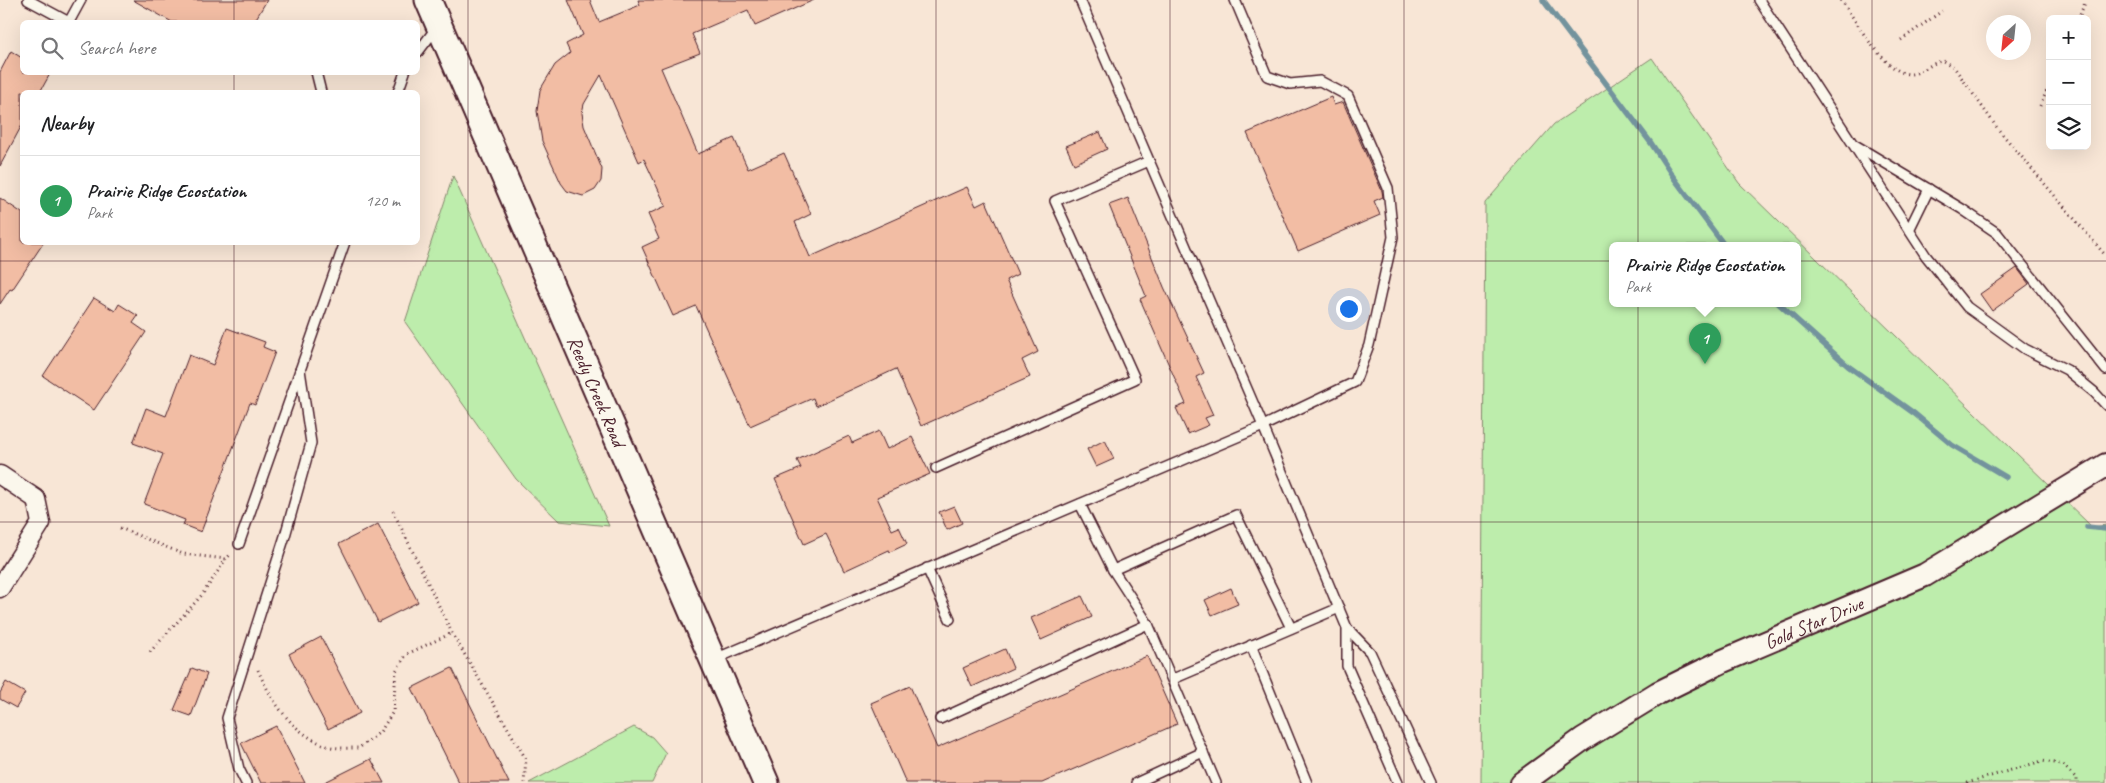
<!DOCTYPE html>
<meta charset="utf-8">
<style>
:root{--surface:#fff;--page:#f2f2f2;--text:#202124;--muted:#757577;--line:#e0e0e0;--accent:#0f766e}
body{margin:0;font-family:Caveat,sans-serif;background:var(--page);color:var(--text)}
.controls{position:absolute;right:15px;top:15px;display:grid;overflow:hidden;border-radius:8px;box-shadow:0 5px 20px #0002}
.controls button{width:45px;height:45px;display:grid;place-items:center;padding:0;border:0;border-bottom:1px solid var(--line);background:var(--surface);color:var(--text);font:25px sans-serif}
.compass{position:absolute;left:1986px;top:15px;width:45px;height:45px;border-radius:50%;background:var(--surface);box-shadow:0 5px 20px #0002;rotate:207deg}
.you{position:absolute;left:1348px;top:308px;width:18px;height:18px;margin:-12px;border:4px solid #fff;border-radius:50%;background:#1a73e8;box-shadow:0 0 0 8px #1a73e833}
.badge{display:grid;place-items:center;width:32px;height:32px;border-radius:50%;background:var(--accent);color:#fff;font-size:16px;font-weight:700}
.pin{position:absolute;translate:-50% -41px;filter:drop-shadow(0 1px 2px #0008)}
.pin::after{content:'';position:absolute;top:26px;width:18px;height:15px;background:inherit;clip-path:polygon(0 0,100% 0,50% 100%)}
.popup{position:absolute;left:1609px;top:242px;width:192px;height:65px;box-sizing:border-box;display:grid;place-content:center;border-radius:8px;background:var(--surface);filter:drop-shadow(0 1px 4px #0005);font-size:16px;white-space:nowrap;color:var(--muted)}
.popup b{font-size:19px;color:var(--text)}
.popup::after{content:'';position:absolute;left:50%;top:100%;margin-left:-10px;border:10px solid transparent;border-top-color:var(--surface)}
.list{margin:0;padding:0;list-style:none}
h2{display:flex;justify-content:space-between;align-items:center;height:65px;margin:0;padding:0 20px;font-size:21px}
h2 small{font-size:16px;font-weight:400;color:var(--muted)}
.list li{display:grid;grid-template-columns:32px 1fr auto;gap:15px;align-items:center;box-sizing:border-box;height:90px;padding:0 20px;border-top:1px solid var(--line)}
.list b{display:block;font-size:19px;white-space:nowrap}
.list p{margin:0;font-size:16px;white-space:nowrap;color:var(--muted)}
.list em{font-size:16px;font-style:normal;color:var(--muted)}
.icon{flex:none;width:28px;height:28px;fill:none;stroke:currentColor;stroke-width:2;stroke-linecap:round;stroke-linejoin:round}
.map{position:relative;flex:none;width:2106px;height:783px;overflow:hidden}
.search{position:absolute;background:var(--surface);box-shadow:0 5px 20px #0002;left:20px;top:20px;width:400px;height:55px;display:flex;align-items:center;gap:12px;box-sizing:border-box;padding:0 18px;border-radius:8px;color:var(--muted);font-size:19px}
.panel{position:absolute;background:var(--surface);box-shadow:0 5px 20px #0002;left:20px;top:90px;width:400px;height:155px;border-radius:8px}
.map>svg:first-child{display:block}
.green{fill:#bdedac;stroke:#84866c;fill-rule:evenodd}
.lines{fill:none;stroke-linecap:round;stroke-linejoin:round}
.stream{stroke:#73939d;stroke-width:5.5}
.building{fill:#f2bda4;stroke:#4a1f2b}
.service-casing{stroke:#4a1f2b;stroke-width:12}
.minor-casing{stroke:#4a1f2b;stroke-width:21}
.tertiary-casing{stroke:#4a1f2b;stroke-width:26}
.secondary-casing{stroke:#4a1f2b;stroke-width:29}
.path{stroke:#4a1f2b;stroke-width:3;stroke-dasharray:1 4;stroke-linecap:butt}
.service{stroke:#fbf7ec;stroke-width:9}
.minor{stroke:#fbf7ec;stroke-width:18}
.tertiary{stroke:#fbf7ec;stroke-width:22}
.secondary{stroke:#fbf7ec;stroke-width:25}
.grid{fill:none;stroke:#4a1f2b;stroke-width:1;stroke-opacity:0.55}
.labels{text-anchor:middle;stroke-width:4;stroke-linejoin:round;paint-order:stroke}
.street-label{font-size:20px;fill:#4a1f2b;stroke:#fbf7ec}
</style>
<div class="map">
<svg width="2106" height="783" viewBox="0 0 2106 783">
<rect width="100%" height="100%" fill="#f8e6d6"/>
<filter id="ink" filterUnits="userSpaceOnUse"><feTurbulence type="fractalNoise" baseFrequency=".02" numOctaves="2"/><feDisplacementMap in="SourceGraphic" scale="10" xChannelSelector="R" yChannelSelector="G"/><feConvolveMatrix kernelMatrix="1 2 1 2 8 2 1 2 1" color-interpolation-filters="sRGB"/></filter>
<g filter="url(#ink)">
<g class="green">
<path d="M 1652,58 L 1739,183 L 2092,527 L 2106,525 L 2106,783 L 1481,783 L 1485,203 L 1554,124 ZM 1612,245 L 1798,245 L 1798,303 L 1612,303 Z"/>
<path d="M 453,176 L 609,526 L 559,521 L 516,479 L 405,322 Z"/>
<path d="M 634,727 L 652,737 L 666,753 L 652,783 L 529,783 Z"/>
</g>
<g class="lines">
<g class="stream">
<path d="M 1543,0 L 1651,143 L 1674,178 L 1724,245"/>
<path d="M 1778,303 L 1848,366 L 1915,414 L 1952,445 L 2006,477"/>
<path d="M 2087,527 L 2106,529"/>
</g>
</g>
<g class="building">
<path d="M 133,0 L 267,0 L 254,22 L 172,22 Z"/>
<path d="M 568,0 L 590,0 L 599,22 L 640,5 L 638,0 L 814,0 L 755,26 L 748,10 L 692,34 L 700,53 L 661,68 L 698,154 L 734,138 L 748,169 L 784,153 L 811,214 L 795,222 L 810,257 L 967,187 L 976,206 L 986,201 L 1018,274 L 1006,280 L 1038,352 L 1022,360 L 1030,377 L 921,426 L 896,369 L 816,406 L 813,398 L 750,426 L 696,306 L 673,316 L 642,247 L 659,239 L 648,214 L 666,206 L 644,159 L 639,162 L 601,75 L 584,104 L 582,113 L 584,126 L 602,169 L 601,181 L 595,190 L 583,196 L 567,191 L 561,183 L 542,141 L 537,111 L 540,90 L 555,65 L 570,53 L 566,44 L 583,35 Z"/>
<path d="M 11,51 L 22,58 L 22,72 L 51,72 L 40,92 L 22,92 L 22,125 L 0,166 L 0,72 Z"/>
<path d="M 1331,97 L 1334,105 L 1343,102 L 1382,191 L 1383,197 L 1374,201 L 1380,215 L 1298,251 L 1247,133 Z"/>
<path d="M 1100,132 L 1107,149 L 1074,164 L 1066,146 Z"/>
<path d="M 0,198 L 22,213 L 22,242 L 44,242 L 12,290 L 10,289 L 0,304 Z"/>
<path d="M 1128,198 L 1164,287 L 1204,373 L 1196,377 L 1213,415 L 1205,418 L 1209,425 L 1188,434 L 1176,408 L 1186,404 L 1140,299 L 1146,296 L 1109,205 Z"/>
<path d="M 2017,268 L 2029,284 L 1992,311 L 1980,294 Z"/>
<path d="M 94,298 L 115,311 L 119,304 L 138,316 L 133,323 L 146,332 L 94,410 L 43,376 Z"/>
<path d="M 227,328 L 265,342 L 263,347 L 275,352 L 255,405 L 250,403 L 201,532 L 183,525 L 185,520 L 144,504 L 163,454 L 133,443 L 146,408 L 166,416 L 189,355 L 213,365 Z"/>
<path d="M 879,431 L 887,449 L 912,437 L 930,474 L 877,497 L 892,530 L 899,527 L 907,544 L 890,552 L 889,550 L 844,571 L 826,534 L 804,544 L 775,479 L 801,468 L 797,460 L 849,436 L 852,443 Z"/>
<path d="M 1105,440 L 1114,459 L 1096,467 L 1087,449 Z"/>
<path d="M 954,506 L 962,523 L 947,530 L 939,512 Z"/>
<path d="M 378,524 L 418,602 L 378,622 L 339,544 Z"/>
<path d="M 1231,588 L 1238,604 L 1212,615 L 1205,600 Z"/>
<path d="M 1082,596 L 1092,617 L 1041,640 L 1031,618 Z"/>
<path d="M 321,637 L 360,713 L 328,729 L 289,654 Z"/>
<path d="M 1005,649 L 1013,668 L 972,687 L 963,668 Z"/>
<path d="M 1147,656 L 1177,724 L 1042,783 L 906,783 L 871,703 L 910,686 L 937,748 Z"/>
<path d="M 192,668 L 207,674 L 191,716 L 174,710 Z"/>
<path d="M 452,668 L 509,783 L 459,783 L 412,688 Z"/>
<path d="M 6,682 L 25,693 L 16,708 L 0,699 L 0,693 Z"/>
<path d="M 276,726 L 305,783 L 261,783 L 241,743 Z"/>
<path d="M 371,759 L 384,783 L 323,783 Z"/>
</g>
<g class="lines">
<defs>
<g id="service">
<path d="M 28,0 L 69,22 L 81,0"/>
<path d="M 1080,0 L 1263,426 L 1347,628 L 1370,652 L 1431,783"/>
<path d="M 1759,0 L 1926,256 L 1967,307 L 2025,349 L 2067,370 L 2094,392 L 2106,405"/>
<path d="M 418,52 L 437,27"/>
<path d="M 316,72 L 321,92"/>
<path d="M 398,92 L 405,72"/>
<path d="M 1855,145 L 1962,209 L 1997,233 L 2106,370"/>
<path d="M 1909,230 L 1929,189"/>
<path d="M 936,468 L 1135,379 L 1055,201 L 1149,161"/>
<path d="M 1080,504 L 1113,570 L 1148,624 L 1216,783"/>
<path d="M 239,544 L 345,242"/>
<path d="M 927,568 L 950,619"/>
<path d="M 1113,570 L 1236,515 L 1291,628"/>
<path d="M 1347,628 L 1347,666 L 1398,783"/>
<path d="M 1251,645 L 1307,783"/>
<path d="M 715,659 L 1263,426 L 1355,382 L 1369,345 L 1393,237 L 1388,188 L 1348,96 L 1320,81 L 1290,84 L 1267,76 L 1235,0"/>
<path d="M 1173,679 L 1339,608"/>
<path d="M 940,719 L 1148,624"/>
<path d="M 246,783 L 239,769 L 227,718 L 285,536 L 311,443 L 300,370"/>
<path d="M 1136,783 L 1203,752"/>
</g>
<path id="minor" d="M 0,475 L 36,499 L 41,523 L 0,588"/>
<g id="tertiary">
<path id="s1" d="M 1522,783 L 1583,739 L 1658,693 L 1723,661 L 1925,575 L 2106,465"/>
</g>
<g id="secondary">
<path id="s2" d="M 428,0 L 766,783"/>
</g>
</defs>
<use href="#service" class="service-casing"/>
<use href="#minor" class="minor-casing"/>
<use href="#tertiary" class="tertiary-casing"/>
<use href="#secondary" class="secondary-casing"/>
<g class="path">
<path d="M 1841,0 C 1855,19 1885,75 1911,74 C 1923,73 1931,62 1943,61 L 1954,67 L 1998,129 L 2106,256"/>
<path d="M 2078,19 L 2085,3"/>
<path d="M 1901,40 L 1942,11"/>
<path d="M 2040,106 L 2050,84"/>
<path d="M 393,511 L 452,633 L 526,759 L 524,783"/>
<path d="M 120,528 L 183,554 L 226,559 L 231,554"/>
<path d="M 150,652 L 202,595 L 226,559"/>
<path d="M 258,670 C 272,702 292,733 327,746 C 336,749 349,748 359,748 L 380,732 L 393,712 L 396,671 L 407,654 L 452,633"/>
<path d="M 1967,783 L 2042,761 L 2062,764 L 2077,779 L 2077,783"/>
</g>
<use href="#service" class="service"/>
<use href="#minor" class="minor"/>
<use href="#tertiary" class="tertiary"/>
<use href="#secondary" class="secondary"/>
</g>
</g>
<path class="grid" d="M 234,0 L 234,22M 468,0 L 468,783M 702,0 L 702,783M 936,0 L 936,783M 1170,0 L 1170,783M 1404,0 L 1404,783M 1638,0 L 1638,783M 1872,0 L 1872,783M 234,72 L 234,92M 234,242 L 234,783M 0,261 L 2106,261M 0,522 L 2106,522"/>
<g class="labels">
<g class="street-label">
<text dy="7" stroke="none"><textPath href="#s2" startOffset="426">Reedy Creek Road</textPath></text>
<text dy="7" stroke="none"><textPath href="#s1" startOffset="334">Gold Star Drive</textPath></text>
</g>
</g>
</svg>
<div class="controls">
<button>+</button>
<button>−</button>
<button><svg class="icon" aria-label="layers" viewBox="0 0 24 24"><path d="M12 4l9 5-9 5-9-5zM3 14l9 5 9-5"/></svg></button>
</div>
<svg class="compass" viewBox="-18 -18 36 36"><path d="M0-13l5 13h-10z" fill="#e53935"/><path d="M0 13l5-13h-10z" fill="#757577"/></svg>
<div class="you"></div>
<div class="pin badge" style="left:1705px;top:364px;background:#2e9e5b">1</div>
<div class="popup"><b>Prairie Ridge Ecostation</b>Park</div>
<div class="search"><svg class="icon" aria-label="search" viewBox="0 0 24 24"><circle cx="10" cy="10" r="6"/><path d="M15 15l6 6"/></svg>Search here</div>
<section class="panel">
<h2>Nearby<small></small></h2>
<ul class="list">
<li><span class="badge" style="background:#2e9e5b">1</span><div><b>Prairie Ridge Ecostation</b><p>Park</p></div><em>120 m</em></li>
</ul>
</section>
</div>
